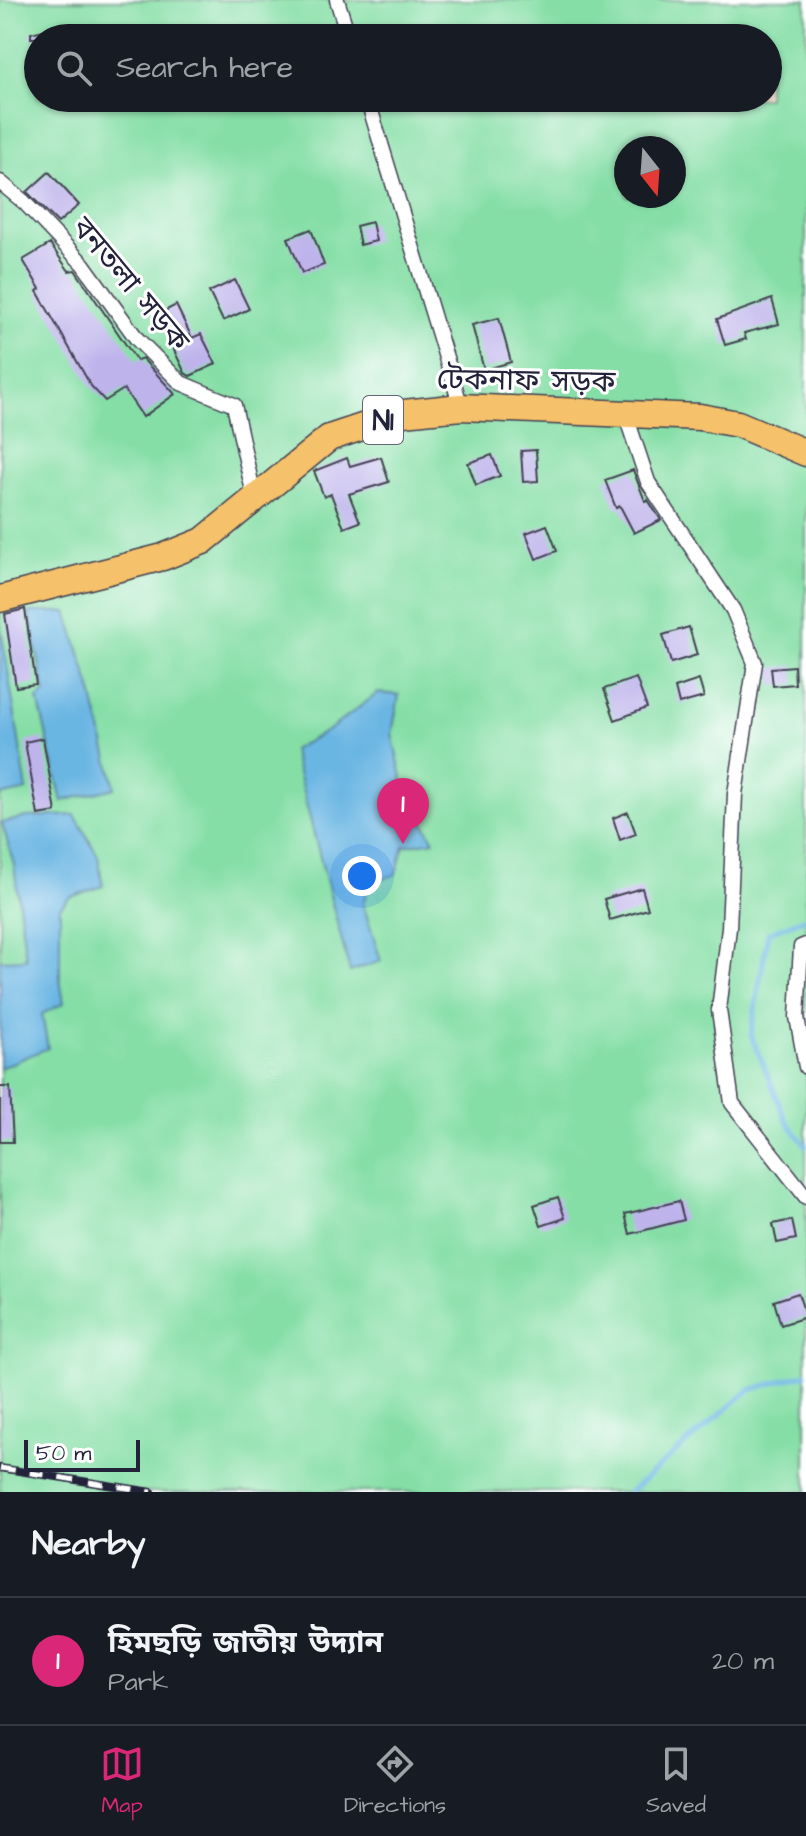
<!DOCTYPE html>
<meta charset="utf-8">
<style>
:root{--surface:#171b24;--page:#242831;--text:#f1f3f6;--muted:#9ea1a6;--line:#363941;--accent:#db2777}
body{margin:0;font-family:"Architects Daughter","Noto Sans Bengali",sans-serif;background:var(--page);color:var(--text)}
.compass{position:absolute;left:614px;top:136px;width:72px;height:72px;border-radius:50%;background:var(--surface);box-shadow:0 2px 6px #0004;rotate:163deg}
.scale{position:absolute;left:24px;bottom:20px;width:116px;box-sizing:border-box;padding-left:8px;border:4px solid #22223b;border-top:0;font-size:22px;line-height:28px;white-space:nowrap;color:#22223b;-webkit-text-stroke:6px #fff;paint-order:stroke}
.you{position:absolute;left:362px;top:876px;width:28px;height:28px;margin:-20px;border:6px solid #fff;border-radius:50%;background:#1a73e8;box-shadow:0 0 0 12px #1a73e833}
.badge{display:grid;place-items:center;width:52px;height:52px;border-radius:50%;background:var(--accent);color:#fff;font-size:26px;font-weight:700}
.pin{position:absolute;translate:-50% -66px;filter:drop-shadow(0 2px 4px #0008)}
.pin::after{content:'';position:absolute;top:42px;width:28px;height:24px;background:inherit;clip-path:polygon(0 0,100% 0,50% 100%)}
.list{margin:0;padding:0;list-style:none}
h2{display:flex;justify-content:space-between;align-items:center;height:104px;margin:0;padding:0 32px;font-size:34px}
h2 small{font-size:26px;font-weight:400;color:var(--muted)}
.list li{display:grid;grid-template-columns:52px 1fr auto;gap:24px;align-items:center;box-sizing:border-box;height:128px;padding:0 32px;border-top:2px solid var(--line)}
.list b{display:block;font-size:30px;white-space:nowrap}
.list p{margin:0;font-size:26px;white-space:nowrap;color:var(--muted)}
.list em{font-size:26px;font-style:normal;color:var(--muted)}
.icon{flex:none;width:44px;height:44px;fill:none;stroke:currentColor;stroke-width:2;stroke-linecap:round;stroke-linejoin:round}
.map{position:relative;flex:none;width:806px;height:1492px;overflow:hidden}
.search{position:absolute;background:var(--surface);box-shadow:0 2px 6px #0004;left:24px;right:24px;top:24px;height:88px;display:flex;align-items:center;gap:20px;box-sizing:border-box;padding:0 28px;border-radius:44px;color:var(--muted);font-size:30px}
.sheet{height:232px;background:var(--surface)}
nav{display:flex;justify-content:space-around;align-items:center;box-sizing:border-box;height:112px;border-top:2px solid var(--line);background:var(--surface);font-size:22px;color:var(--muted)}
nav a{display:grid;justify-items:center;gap:4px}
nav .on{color:var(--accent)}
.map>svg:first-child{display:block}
.green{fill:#84dea5;stroke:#538070;stroke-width:2;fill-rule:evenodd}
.water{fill:#6ab6e3;stroke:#466c8f;stroke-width:2}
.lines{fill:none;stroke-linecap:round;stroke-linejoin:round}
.stream{stroke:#6ab6e3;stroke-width:5}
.building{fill:#beb3eb}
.street-casing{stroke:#423f51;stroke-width:17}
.highway-casing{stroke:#423f51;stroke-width:29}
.street{stroke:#fff;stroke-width:14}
.highway{stroke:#f5c16b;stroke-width:26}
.rail-casing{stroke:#22223b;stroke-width:8}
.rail{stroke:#fff;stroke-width:5;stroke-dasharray:15;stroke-linecap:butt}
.labels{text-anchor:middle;stroke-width:6;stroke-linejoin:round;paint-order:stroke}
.shield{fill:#fff;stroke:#646476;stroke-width:2}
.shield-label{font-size:28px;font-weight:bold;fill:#22223b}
.street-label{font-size:30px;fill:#22223b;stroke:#fff}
</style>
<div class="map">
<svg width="806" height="1492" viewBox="0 0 806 1492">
<rect width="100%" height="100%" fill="#fff"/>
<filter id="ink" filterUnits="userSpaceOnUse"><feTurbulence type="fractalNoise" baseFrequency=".0125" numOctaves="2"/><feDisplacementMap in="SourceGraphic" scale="16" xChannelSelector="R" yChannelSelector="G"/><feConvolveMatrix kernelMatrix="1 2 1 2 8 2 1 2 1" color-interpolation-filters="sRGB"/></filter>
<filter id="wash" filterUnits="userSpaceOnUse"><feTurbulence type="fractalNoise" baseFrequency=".006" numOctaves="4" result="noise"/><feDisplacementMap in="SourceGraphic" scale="32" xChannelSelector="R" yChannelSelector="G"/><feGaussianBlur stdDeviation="1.8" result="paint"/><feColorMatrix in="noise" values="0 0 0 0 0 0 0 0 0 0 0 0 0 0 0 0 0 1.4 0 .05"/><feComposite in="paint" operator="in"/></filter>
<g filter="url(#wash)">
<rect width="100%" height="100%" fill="#f6e3cc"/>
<path class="green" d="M 0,0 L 806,0 L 806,1492 L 0,1492 ZM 38,38 L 768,38 L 768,98 L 38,98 ZM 626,148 L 674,148 L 674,196 L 626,196 Z"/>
<g class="water">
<path d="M 29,612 L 67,612 L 91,688 L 115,788 L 62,801 L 38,699 L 45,693 Z"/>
<path d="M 0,622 L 27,790 L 0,796 Z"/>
<path d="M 378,693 L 399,695 L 392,734 L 405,789 L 434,841 L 404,846 L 396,874 L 369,885 L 363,904 L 381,961 L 350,972 L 292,750 L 329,730 Z"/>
<path d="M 75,815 L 98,856 L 103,886 L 70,897 L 60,907 L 60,980 L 64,1003 L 42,1014 L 48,1048 L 0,1068 L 0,960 L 26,959 L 14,865 L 2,823 L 27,817 Z"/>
</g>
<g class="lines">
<g class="stream">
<path d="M 806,918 L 768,933 L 751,1035 L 787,1122 L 806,1146"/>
<path d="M 629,1492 L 749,1390 L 806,1374"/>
</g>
</g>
<g id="blocks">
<g class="building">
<path d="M 69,24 L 72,38 L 31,38 L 31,33 Z"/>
<path d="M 49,172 L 79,205 L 58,223 L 27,192 Z"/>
<path d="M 372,222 L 376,241 L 360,245 L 356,226 Z"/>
<path d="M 311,229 L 324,265 L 302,273 L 288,238 Z"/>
<path d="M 50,244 L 69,271 L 75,270 L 137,361 L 142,358 L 175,394 L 143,417 L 124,389 L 105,401 L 91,386 L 37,291 L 40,289 L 23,260 Z"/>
<path d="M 235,280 L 249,309 L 223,321 L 209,292 Z"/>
<path d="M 772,299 L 779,324 L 744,333 L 746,339 L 725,345 L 717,319 Z"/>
<path d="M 176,305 L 192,338 L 201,334 L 216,364 L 190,376 L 185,373 L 157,315 Z"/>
<path d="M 499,318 L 511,362 L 484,370 L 472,325 Z"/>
<path d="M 536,450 L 538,481 L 523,482 L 521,451 Z"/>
<path d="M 492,455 L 500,476 L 476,485 L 468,463 Z"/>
<path d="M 381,457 L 389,482 L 349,494 L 360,522 L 344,528 L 331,494 L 324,497 L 314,471 L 347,458 L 350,466 Z"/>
<path d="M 633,470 L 645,501 L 648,500 L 661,520 L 634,533 L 620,506 L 616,508 L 605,480 Z"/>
<path d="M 547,525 L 557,551 L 536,559 L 526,533 Z"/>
<path d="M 25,609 L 36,684 L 16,687 L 5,614 Z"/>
<path d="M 689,627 L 697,655 L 671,663 L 663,635 Z"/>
<path d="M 794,666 L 795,684 L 773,686 L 771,668 Z"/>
<path d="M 636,678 L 647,708 L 615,720 L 604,689 Z"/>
<path d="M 699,680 L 704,697 L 679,704 L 675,688 Z"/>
<path d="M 43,738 L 56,812 L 38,815 L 25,742 Z"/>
<path d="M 628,812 L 636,834 L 620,840 L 613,818 Z"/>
<path d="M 642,888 L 648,909 L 610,920 L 604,899 Z"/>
<path d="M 0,1087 L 10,1087 L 13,1142 L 0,1142 Z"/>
<path d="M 558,1197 L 565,1218 L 541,1226 L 534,1205 Z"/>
<path d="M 679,1201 L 684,1220 L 630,1234 L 625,1214 Z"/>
<path d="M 792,1220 L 796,1239 L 777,1243 L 773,1224 Z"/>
<path d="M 798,1293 L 806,1317 L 781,1325 L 774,1301 Z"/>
</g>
</g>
</g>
<g filter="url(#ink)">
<use href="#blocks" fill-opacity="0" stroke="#423f51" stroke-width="2"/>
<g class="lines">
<defs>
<g id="street">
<path d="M 337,0 L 349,38"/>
<path d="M 367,98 L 461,407"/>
<path d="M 0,182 L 24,202 L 83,264 L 137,339 L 181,383 L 234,405 L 254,496"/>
<path d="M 625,413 L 648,482 L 733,610 L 755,663 L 735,794 L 729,928 L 719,1010 L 732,1103 L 806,1197"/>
<path d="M 806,945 L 801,947 L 797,1017 L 806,1067"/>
</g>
<path id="highway" d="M 0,599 L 163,557 L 203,541 L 329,438 L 404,413 L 461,407 L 700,417 L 738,424 L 806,453"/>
</defs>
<use href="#street" class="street-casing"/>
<use href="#highway" class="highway-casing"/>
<use href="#street" class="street"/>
<use href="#highway" class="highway"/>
<defs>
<path id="rail" d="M 0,1468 L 152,1492"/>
</defs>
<use href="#rail" class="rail-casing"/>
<use href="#rail" class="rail"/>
</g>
</g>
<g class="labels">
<rect class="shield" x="363" y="396" width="40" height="48" rx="6"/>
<g class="shield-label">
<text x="383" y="430">N1</text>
</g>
<g class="street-label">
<text transform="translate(131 284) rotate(50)" y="10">বনতলা সড়ক</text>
<text transform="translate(526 380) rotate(1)" y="10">টেকনাফ সড়ক</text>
</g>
</g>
</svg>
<svg class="compass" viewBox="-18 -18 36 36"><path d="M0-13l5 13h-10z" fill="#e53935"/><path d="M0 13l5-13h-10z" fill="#9ea1a6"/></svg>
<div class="scale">50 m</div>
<div class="you"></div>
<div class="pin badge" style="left:403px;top:844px">1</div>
<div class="search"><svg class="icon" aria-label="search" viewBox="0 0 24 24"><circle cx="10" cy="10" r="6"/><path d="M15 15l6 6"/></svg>Search here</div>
</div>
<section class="sheet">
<h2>Nearby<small></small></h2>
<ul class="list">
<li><span class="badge">1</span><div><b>হিমছড়ি জাতীয় উদ্যান</b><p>Park</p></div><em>20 m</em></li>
</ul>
</section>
<nav>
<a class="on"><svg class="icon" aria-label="map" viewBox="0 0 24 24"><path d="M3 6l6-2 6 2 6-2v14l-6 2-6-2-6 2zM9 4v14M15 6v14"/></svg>Map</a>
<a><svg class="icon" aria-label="directions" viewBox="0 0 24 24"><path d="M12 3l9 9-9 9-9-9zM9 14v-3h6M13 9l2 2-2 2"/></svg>Directions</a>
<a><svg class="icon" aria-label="saved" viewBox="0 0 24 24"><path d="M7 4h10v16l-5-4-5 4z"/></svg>Saved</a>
</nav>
